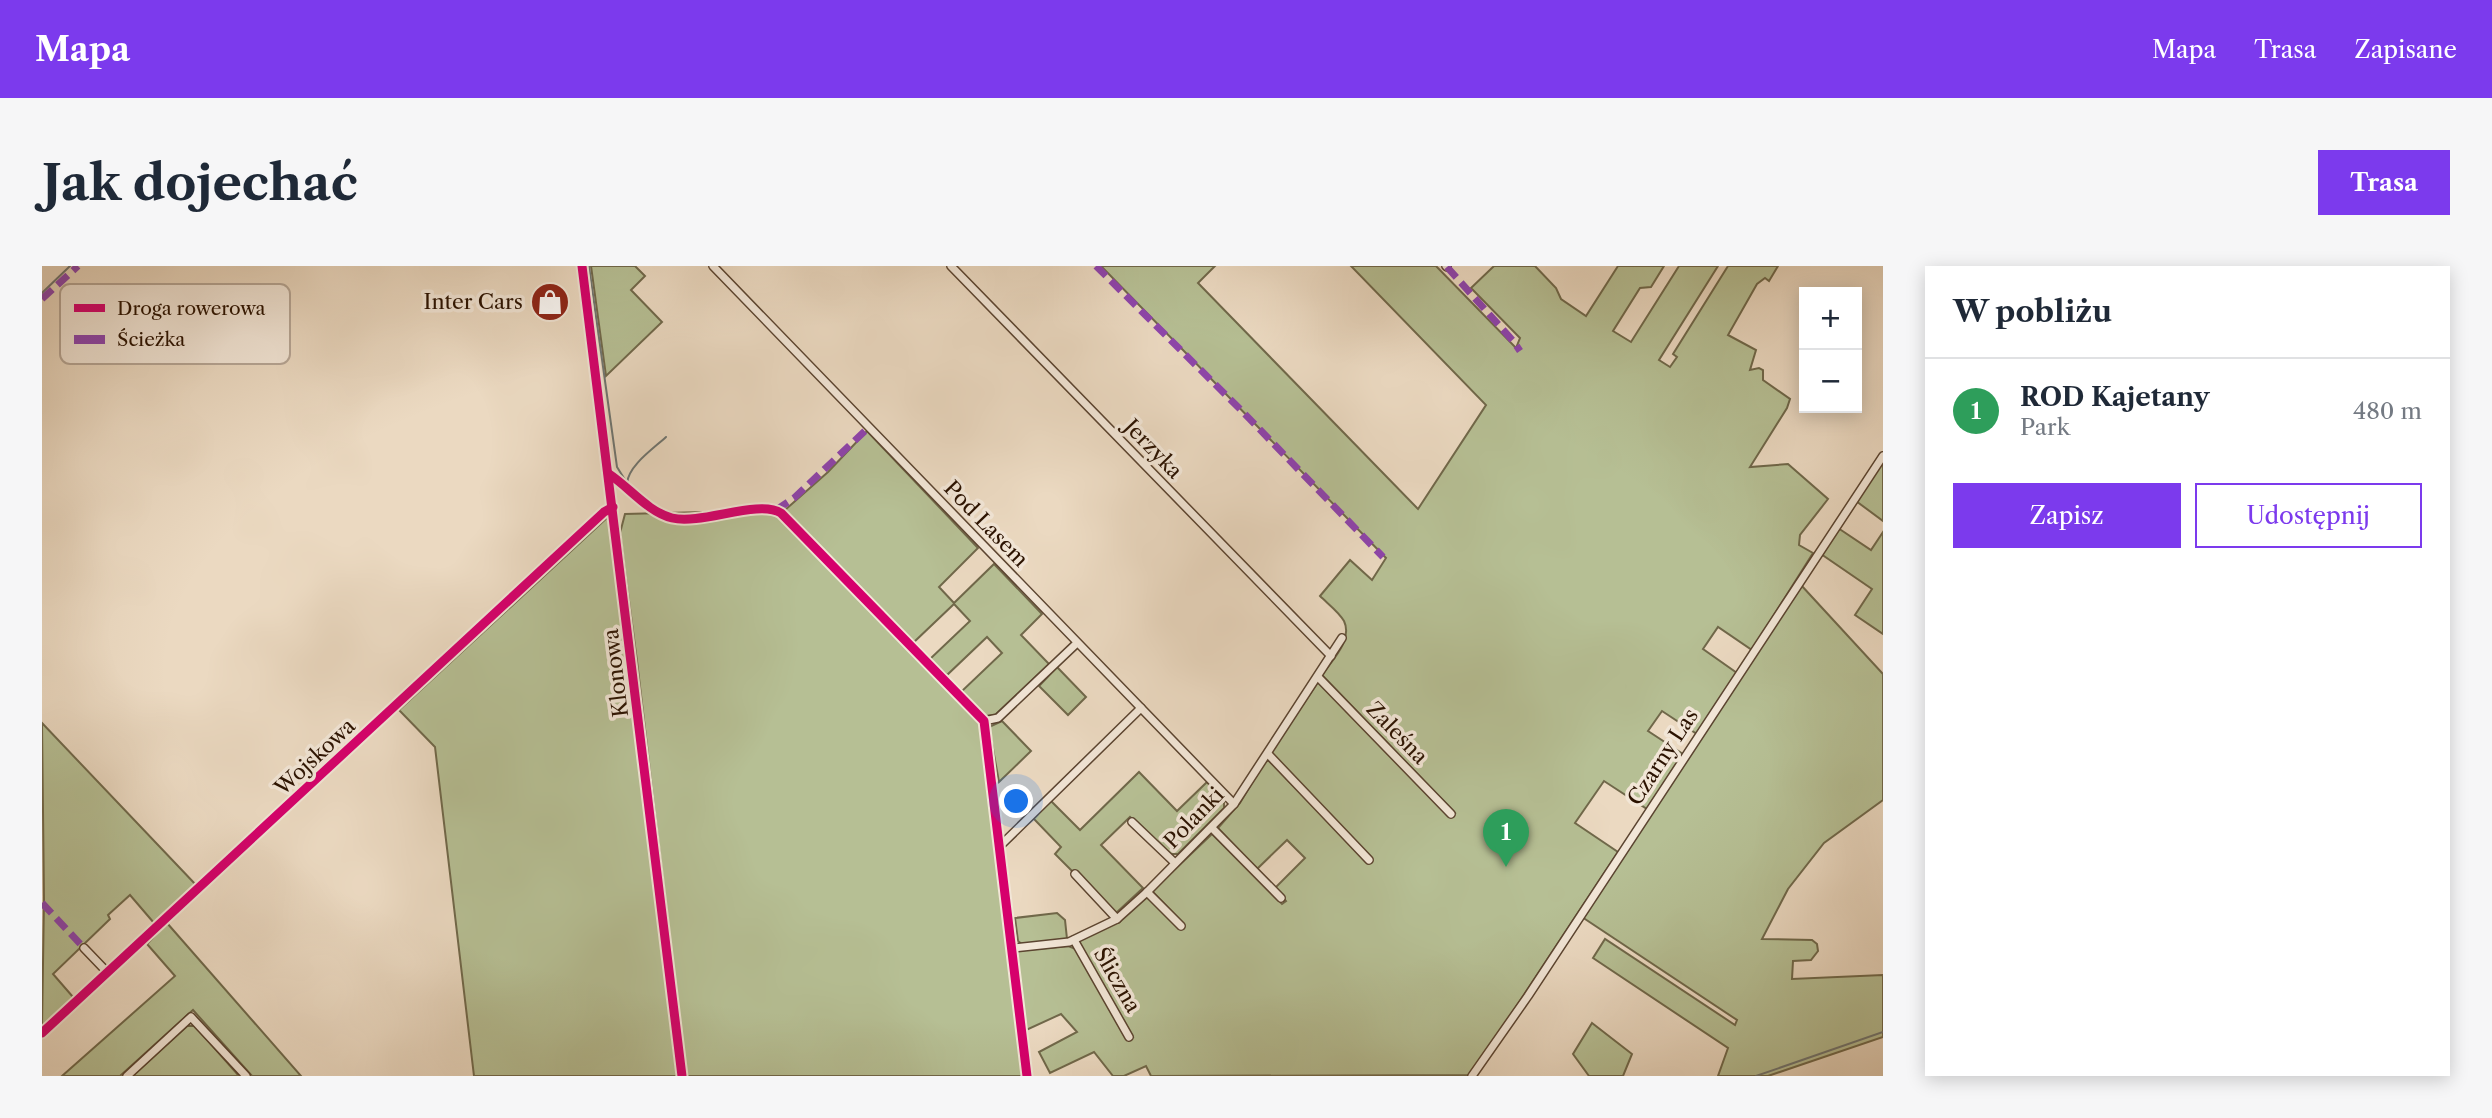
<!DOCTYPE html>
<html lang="pl">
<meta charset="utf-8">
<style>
:root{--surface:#fff;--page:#f6f6f7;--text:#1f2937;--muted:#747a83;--line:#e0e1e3;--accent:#7c3aed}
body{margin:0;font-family:"Libre Caslon Text",serif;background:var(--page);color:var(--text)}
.controls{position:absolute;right:21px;top:21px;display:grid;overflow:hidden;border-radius:0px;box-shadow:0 4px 18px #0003}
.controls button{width:63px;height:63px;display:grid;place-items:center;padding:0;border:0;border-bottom:2px solid var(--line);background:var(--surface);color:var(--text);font:35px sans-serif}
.you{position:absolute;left:975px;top:536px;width:24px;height:24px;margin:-18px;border:5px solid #fff;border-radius:50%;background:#1a73e8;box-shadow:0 0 0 10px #1a73e833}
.badge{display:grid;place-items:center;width:46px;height:46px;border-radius:50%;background:var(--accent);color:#fff;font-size:23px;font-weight:700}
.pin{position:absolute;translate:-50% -58px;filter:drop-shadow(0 2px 4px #0008)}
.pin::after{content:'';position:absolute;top:37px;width:24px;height:21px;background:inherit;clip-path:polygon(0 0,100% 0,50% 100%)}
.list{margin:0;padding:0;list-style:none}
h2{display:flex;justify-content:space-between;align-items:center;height:91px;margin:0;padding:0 28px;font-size:30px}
h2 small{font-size:23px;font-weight:400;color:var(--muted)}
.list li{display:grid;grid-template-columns:46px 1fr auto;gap:21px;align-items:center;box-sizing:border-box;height:105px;padding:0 28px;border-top:2px solid var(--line)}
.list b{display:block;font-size:26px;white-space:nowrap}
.list p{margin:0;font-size:23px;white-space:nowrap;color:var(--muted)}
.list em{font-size:23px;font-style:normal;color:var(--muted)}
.actions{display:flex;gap:14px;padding:21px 28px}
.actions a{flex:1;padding:16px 0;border:2px solid var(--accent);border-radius:0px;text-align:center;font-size:24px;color:var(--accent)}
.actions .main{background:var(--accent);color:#fff}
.map{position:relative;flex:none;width:1841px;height:810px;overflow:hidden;border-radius:0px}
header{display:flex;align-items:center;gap:42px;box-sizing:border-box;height:98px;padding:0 35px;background:var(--accent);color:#fff}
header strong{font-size:33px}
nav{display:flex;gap:38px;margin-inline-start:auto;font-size:24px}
.intro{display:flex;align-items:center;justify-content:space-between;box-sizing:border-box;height:168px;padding:0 42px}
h1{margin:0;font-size:49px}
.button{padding:18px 32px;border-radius:0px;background:var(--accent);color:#fff;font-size:24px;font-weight:700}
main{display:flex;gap:42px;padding:0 42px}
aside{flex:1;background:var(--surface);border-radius:0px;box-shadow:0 4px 18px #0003}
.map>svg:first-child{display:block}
.green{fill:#b6bf94;stroke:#70684a;stroke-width:2}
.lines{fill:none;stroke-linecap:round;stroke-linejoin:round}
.stream{stroke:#6f7571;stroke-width:2}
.minor-casing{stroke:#5b4430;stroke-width:10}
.minor{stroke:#f2e6d7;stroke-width:7}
.quiet{stroke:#8e44ad;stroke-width:7;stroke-dasharray:14 7;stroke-linecap:butt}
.cycleway-casing{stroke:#f2e6d7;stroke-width:13}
.cycleway{stroke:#d6006c;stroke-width:9}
.labels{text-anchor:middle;stroke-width:7;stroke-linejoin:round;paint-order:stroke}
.poi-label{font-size:21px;fill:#2b1200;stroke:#f2e6d7;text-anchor:end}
.street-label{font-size:21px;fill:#2b1200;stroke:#f2e6d7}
.key{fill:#f2e6d7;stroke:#b6a696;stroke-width:2}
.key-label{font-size:19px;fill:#2b1200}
</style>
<header>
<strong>Mapa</strong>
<nav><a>Mapa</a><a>Trasa</a><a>Zapisane</a></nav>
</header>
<div class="intro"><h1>Jak dojechać</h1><a class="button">Trasa</a></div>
<main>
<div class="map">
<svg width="1841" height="810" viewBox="0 0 1841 810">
<rect width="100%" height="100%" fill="#ebd9c1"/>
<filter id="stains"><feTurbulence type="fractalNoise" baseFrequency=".00286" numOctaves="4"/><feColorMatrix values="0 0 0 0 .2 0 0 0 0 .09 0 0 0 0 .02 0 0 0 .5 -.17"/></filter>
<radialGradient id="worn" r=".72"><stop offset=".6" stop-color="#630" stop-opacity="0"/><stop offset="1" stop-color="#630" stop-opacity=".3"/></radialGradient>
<g class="green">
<path d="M 549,0 L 593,0 L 603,10 L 589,24 L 620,56 L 564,110 Z"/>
<path d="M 1059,0 L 1173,0 L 1156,17 L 1376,243 L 1444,139 L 1309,0 L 1394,0 L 1474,82 L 1478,72 L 1429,22 L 1452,0 L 1493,0 L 1514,22 L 1519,33 L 1544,50 L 1576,0 L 1622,0 L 1609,21 L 1598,22 L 1571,65 L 1589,76 L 1637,0 L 1676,0 L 1617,94 L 1628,101 L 1635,91 L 1631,88 L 1686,0 L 1736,0 L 1727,15 L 1723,12 L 1715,18 L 1686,69 L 1714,84 L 1708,104 L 1717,102 L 1721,104 L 1721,114 L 1748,133 L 1745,142 L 1708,201 L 1746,198 L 1786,233 L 1758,269 L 1757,279 L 1771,287 L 1710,384 L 1676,361 L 1661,383 L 1695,407 L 1655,468 L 1620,445 L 1606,465 L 1641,488 L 1605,543 L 1562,515 L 1533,557 L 1576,586 L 1429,809 L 1109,810 L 1104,800 L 1082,810 L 1071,810 L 1052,786 L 1008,807 L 997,786 L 1035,766 L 1019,748 L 982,765 L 973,685 L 1026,680 L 1034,683 L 1085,774 L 1091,771 L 1036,675 L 1105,630 L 1141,657 L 1110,625 L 1170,568 L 1240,638 L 1244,635 L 1233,622 L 1263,592 L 1245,574 L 1215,603 L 1176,562 L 1198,537 L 1223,495 L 1227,495 L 1326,597 L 1330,594 L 1228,488 L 1276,416 L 1408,550 L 1413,547 L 1280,409 C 1290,394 1311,374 1302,355 C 1297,346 1285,337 1278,330 L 1308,294 L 1330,314 L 1344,292 Z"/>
<path d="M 825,165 L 936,282 L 897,321 L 912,337 L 952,298 L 1000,348 L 979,369 L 1007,398 L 953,449 L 943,450 L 920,425 L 960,387 L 945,371 L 905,409 L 888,393 L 928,355 L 912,338 L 872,376 L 820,323 L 771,277 L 814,330 L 939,459 L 976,758 L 980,810 L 644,810 L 595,395 L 578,267 L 583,248 L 743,244 L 786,206 Z"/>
<path d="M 1841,195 L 1841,255 L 1814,235 Z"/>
<path d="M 568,249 L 635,810 L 432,810 L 393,481 L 357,444 Z"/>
<path d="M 1796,262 L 1829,284 L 1841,266 L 1841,368 L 1813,349 L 1830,323 L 1779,288 Z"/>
<path d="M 1759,319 L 1841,408 L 1841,534 L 1782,577 L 1746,623 L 1720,673 L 1770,674 L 1775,678 L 1776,685 L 1769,694 L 1751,695 L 1750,713 L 1841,709 L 1841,771 L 1726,810 L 1676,810 L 1686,782 L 1551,692 L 1563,673 L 1693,759 L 1695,754 L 1540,651 Z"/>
<path d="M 1015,401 L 1044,431 L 1026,449 L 997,420 Z"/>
<path d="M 960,455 L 989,485 L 957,516 L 947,461 Z"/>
<path d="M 0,457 L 155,620 L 112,657 L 88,629 L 66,649 L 68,653 L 11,708 L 31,731 L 0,762 L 2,633 Z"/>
<path d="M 1097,506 L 1135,545 L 1165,516 L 1182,535 L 1182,542 L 1136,588 L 1128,588 L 1088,551 L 1059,579 L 1101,622 L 1073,648 L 1013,588 L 1019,581 L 991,552 L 1008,534 L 1038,564 Z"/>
<path d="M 1015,647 L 1023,654 L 1025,673 L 981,679 L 976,675 L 973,652 Z"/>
<path d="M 125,657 L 259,810 L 210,810 L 151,744 L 78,810 L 20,810 L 133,710 L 105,678 Z"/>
<path d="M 1550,757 L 1590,788 L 1581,810 L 1547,810 L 1531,788 Z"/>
<path d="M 145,760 L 153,760 L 197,810 L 90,810 Z"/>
</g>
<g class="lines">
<g class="stream">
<path d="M 547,0 L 575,201 L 585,217 C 587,199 611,183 624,171"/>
<path d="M 0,27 L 28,0"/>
<path d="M 1714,810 L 1841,766"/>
</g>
<defs>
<g id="minor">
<path d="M 540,0 L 640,810"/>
<path d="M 671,0 L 1192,538"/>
<path d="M 909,0 L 1289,390"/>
<path d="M 1404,0 L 1405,1"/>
<path d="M 567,208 C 587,221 606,246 630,252 C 660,259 716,233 739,247 L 942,455 L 985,810"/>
<path d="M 1276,411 L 1409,548"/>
<path d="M 942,455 L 956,452 L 1035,377"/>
<path d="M 1226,488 L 1327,594"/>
<path d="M 1090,556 L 1133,597"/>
<path d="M 1170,562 L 1239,632"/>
<path d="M 958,580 L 1099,442"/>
<path d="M 1033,608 L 1075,653"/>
<path d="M 1105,626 L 1139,660"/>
<path d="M 1032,674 L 1087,771"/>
<path d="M 42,682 L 66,707"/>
<path d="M 971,682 L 1027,676 L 1075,653 L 1105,626 L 1192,538 L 1300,372"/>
<path d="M 0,767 L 562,246 L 571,241"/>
<path d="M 85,810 L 149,751 L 204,810"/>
<path d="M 1430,810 L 1486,730 L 1841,190"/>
</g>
</defs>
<use href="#minor" class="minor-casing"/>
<use href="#minor" class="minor"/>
<g class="quiet">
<path d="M 1054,0 L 1198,143 L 1341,291"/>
<path d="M 1405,1 L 1472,76 L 1478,85"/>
<path d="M 0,33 L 36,0"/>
<path d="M 734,244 L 752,232 L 826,162"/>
<path d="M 0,637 L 42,682"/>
</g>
<defs>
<g id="cycleway">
<path d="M 540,0 L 640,810"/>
<path d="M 567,208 C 587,221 606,246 630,252 C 660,259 716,233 739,247 L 942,455 L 985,810"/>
<path d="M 0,767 L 562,246 L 571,241"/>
</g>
</defs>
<use href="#cycleway" class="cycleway-casing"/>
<use href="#cycleway" class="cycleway"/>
</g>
<defs>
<symbol id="shop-disc" viewBox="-11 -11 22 22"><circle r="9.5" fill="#8f2418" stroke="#f2e6d7"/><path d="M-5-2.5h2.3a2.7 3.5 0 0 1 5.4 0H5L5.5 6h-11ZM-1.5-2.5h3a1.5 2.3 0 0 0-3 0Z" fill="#fff"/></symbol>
</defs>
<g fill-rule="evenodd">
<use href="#shop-disc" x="486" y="14" width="44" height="44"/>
</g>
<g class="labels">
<g class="poi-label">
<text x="481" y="43">Inter Cars</text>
</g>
<g class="street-label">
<text transform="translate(1111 183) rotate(46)" y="7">Jerzyka</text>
<text transform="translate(944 258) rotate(46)" y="7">Pod Lasem</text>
<text transform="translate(574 407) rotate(-97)" y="7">Klonowa</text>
<text transform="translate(1355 467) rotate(46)" y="7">Zaleśna</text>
<text transform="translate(273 491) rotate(-43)" y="7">Wojskowa</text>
<text transform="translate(1621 491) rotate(-57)" y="7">Czarny Las</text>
<text transform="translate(1152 552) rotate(-46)" y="7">Polanki</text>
<text transform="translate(1075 714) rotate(60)" y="7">Śliczna</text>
</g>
</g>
<rect x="18" y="18" width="230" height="80" rx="10" class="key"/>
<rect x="32" y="38" width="31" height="8" fill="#d6006c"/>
<rect x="32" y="69" width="31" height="9" fill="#8e44ad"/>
<g class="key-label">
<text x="75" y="49">Droga rowerowa</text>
<text x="75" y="80">Ścieżka</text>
</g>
<rect width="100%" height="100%" filter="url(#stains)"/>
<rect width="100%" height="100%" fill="url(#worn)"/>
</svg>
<div class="controls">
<button>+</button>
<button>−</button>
</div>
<div class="you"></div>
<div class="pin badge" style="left:1464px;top:601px;background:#2e9e5b">1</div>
</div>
<aside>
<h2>W pobliżu<small></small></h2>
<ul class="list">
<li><span class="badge" style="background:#2e9e5b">1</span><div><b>ROD Kajetany</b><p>Park</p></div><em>480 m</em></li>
</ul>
<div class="actions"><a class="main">Zapisz</a><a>Udostępnij</a></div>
</aside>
</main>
